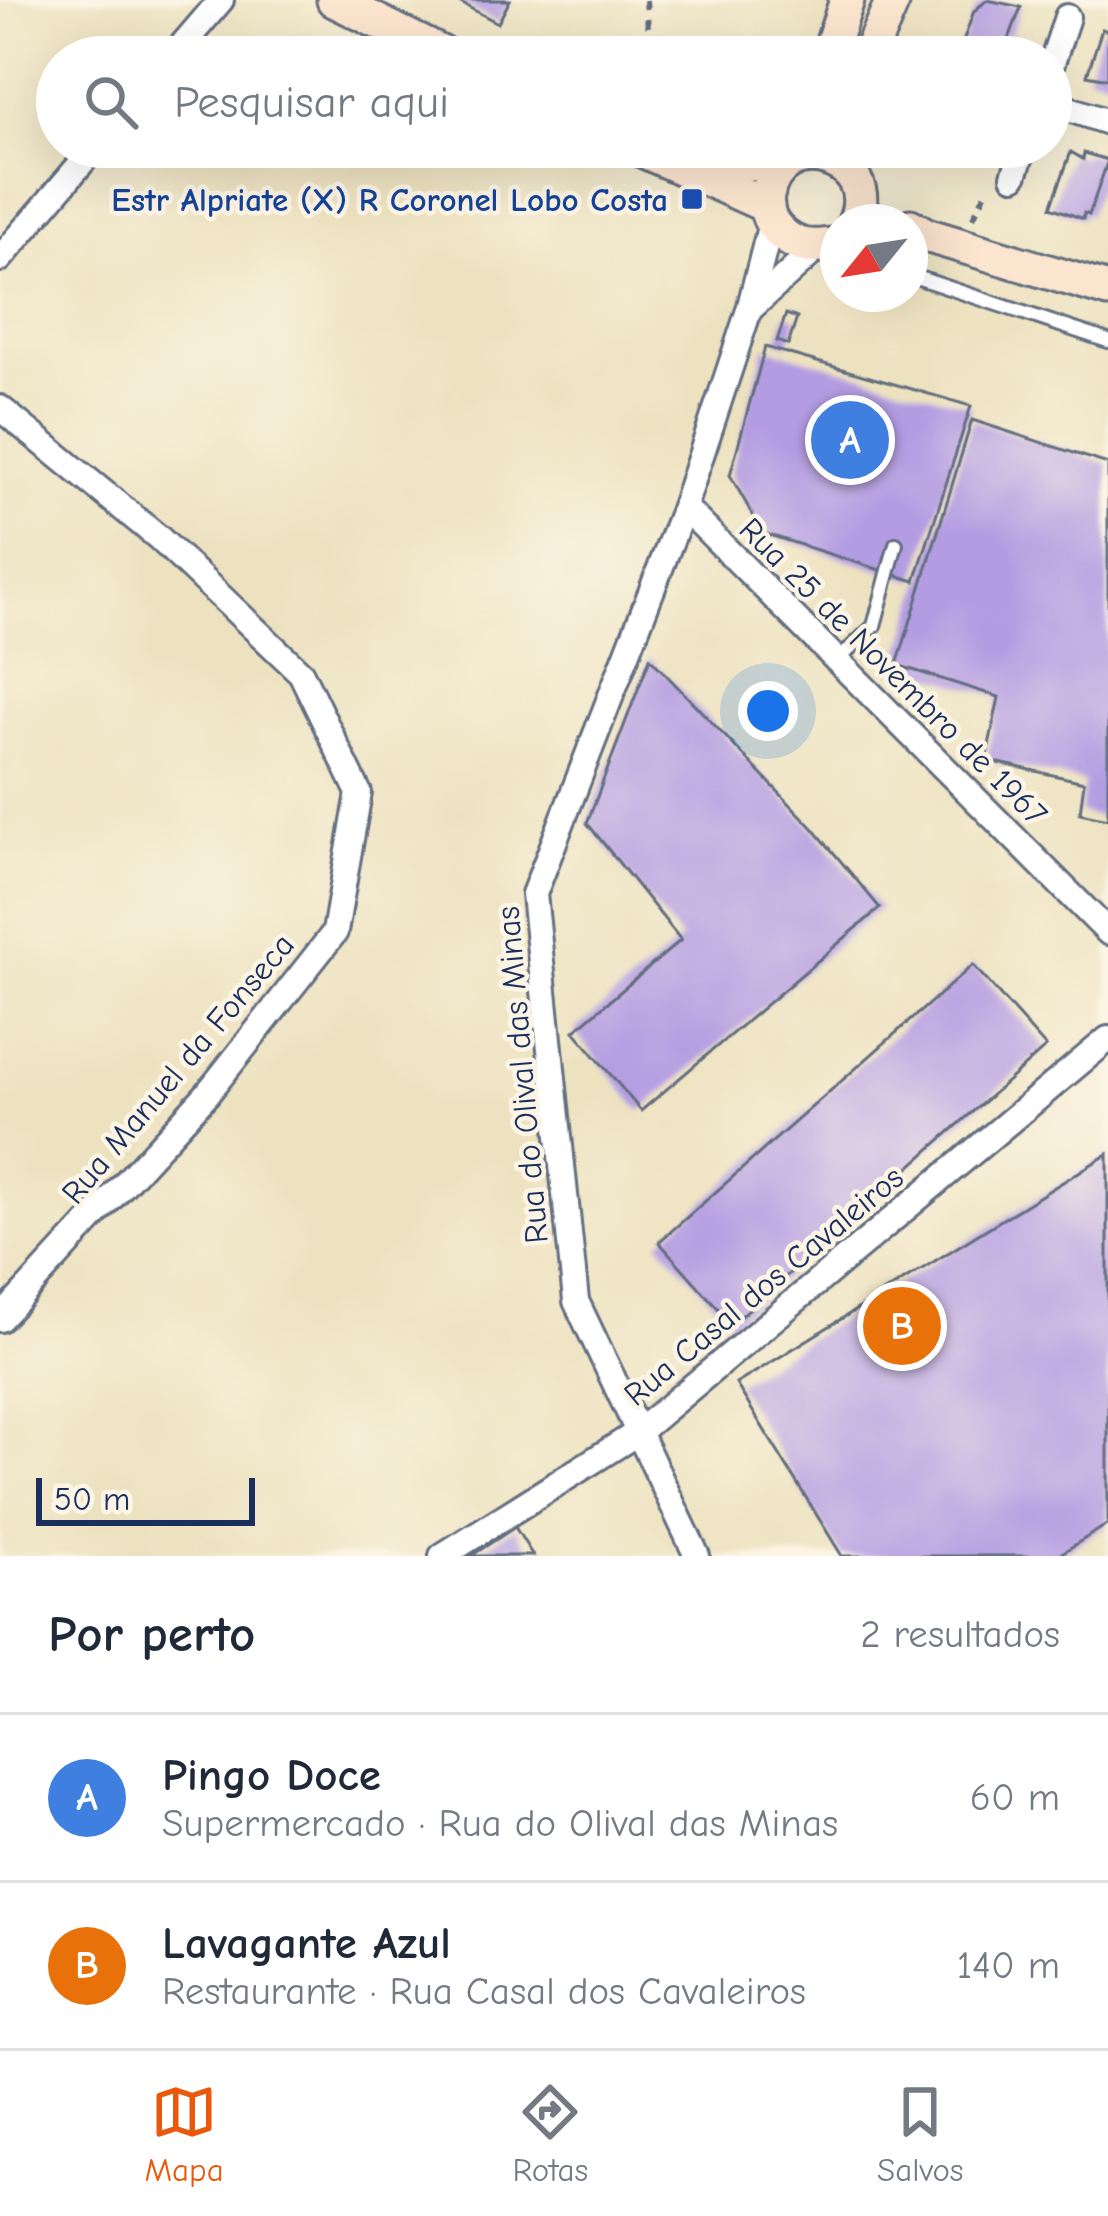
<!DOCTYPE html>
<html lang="pt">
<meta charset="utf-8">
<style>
:root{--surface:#fff;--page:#f6f6f7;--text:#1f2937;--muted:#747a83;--line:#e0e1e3;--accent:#ea580c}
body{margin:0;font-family:"Comic Neue",sans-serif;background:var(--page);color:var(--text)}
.compass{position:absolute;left:820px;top:204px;width:108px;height:108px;border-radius:50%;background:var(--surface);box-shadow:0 12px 48px #0002;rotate:240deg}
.scale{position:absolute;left:36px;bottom:30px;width:219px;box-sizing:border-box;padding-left:12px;border:6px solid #1b2f5e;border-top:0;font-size:33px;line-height:42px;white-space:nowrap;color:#1b2f5e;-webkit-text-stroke:9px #fcf5e5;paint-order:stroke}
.you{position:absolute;left:768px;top:711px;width:42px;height:42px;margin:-30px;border:9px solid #fff;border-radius:50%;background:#1a73e8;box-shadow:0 0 0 18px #1a73e833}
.badge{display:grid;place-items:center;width:78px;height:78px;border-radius:50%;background:var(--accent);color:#fff;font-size:39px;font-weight:700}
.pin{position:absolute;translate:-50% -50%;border:6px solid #fff;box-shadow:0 3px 12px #0006}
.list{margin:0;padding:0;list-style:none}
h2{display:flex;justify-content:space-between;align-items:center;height:156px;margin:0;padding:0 48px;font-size:51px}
h2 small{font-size:39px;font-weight:400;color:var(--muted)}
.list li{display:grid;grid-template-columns:78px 1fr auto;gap:36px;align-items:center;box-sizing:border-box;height:168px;padding:0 48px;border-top:3px solid var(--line)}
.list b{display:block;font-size:45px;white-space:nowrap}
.list p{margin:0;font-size:39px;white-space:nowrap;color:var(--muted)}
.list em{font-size:39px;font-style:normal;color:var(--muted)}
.icon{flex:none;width:66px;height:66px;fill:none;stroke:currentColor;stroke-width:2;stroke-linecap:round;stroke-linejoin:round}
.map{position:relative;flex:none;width:1108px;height:1556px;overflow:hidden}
.search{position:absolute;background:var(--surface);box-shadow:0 12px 48px #0002;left:36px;right:36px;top:36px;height:132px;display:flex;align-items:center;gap:30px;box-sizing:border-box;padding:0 42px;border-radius:66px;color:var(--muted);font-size:45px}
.sheet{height:492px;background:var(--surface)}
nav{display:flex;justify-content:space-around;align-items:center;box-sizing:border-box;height:168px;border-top:3px solid var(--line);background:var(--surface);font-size:33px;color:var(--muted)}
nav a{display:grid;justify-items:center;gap:6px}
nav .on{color:var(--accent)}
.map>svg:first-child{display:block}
.building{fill:#b39ce2}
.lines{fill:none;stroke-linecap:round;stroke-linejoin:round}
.lane-casing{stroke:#646e80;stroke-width:18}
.street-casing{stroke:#646e80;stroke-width:30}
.secondary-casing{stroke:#646e80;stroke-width:39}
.path{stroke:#646e80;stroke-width:6;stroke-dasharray:9 9;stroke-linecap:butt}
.lane{stroke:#fff;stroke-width:12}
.street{stroke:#fff;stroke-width:24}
.secondary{stroke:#fce5cf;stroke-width:33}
.transit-dot{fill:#1a4fb4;stroke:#fcf5e5;stroke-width:4.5}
.labels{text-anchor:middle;stroke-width:9;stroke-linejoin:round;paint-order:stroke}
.transit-label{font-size:33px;font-weight:bold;fill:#164399;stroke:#fcf5e5;text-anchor:end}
.street-label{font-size:33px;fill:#1b2f5e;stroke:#fcf5e5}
</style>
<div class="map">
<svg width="1108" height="1556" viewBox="0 0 1108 1556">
<rect width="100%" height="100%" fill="#fcf5e5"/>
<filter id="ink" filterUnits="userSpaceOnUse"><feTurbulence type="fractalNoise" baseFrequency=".00833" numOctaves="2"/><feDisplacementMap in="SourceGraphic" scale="24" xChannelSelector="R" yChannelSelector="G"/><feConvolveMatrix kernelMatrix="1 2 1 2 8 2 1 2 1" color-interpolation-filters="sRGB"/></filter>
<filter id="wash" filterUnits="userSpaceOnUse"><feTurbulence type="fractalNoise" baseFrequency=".004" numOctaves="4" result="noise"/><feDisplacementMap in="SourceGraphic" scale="48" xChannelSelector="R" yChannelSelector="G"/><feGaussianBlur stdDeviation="2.7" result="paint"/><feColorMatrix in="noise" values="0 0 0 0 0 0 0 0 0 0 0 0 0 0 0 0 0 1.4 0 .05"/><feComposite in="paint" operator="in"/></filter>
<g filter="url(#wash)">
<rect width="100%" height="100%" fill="#ede2c0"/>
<g id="blocks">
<g class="building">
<path d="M 455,0 L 510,0 L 498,23 Z"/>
<path d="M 987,0 L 1021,7 L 1002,57 L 962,57 L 960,50 L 974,11 Z"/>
<path d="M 1102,29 L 1108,31 L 1108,79 L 1087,75 Z"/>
<path d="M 1071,152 L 1083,159 L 1084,153 L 1108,160 L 1089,215 L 1084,213 L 1083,219 L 1051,207 Z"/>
<path d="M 786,314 L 797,318 L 788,345 L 777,341 Z"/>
<path d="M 765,347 L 971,406 L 915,581 L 763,533 L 730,475 Z"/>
<path d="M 972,420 L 1108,464 L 1108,819 L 1080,813 L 1084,782 L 986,760 L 999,697 L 897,665 Z"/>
<path d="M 650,658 L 813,828 L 880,908 L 641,1111 L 574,1031 L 681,940 L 587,823 Z"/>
<path d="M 973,965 L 1046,1047 L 732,1324 L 659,1242 Z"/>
<path d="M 1108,1154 L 1108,1524 L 1057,1556 L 842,1556 L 736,1384 Z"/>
<path d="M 515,1527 L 533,1556 L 471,1556 Z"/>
</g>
</g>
</g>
<g filter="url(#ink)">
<use href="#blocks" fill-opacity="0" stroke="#646e80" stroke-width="3"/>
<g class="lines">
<defs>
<g id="lane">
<path d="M 910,275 L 1108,341"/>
<path d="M 837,661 L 874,626 L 896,544"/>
</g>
<g id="street">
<path d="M 172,57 L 221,0"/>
<path d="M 1051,66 L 1067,17"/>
<path d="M 1051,103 L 1108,122"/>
<path d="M 1014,176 L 1024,147"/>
<path d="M 0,259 L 95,147"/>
<path d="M 751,308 L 816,249"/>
<path d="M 0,408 L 159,538 L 301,673 L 359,793 L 335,932 L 207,1094 L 0,1319"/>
<path d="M 684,507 L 1108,932"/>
<path d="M 442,1556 L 637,1433 L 1108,1039"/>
<path d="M 697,1556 L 576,1301 L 534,894 L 684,507 L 749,310 L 771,223"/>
</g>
<g id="secondary">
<path d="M 334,0 L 449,57"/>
<path d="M 828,57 L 847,0"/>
<path d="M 868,57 L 893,0"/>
<path d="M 635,147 L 767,206"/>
<path d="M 681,158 L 783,166"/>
<path d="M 910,226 L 926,235 L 1108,290"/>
<path d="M 838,244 C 813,248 796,249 778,230 C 769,221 765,209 767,196 C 778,128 883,155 855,222"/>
</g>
</defs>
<use href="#lane" class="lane-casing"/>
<use href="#street" class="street-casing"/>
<use href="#secondary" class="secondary-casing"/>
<g class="path">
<path d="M 646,0 L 650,57"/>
<path d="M 973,218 L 989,186"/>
</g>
<use href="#lane" class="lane"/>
<use href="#street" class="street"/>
<use href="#secondary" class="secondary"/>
</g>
</g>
<rect class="transit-dot" x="680" y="187" width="24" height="24" rx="6"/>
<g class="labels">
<g class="transit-label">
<text x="668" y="211">Estr Alpriate (X) R Coronel Lobo Costa</text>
</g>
<g class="street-label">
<text transform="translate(894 671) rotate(45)" y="12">Rua 25 de Novembro de 1967</text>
<text transform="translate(177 1068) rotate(-50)" y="12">Rua Manuel da Fonseca</text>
<text transform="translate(521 1075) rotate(-95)" y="12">Rua do Olival das Minas</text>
<text transform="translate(763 1285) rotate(-40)" y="12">Rua Casal dos Cavaleiros</text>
</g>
</g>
</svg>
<svg class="compass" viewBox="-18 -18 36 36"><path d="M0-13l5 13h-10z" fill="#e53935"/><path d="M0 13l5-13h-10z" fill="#747a83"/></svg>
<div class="scale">50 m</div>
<div class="you"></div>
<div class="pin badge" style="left:850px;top:440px;background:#3f7fe0">A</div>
<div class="pin badge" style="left:902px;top:1326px;background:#e8710a">B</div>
<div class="search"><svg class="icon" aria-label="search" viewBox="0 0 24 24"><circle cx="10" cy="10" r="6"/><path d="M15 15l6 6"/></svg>Pesquisar aqui</div>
</div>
<section class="sheet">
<h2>Por perto<small>2 resultados</small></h2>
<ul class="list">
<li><span class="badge" style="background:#3f7fe0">A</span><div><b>Pingo Doce</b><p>Supermercado · Rua do Olival das Minas</p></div><em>60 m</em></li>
<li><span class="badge" style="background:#e8710a">B</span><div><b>Lavagante Azul</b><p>Restaurante · Rua Casal dos Cavaleiros</p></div><em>140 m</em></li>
</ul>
</section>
<nav>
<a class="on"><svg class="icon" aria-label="map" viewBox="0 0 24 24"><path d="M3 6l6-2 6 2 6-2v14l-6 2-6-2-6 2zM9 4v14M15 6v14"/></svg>Mapa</a>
<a><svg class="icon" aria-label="directions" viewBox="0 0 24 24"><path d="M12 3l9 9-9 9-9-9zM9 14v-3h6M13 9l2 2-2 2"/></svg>Rotas</a>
<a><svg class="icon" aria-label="saved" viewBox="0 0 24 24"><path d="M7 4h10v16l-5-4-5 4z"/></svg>Salvos</a>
</nav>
